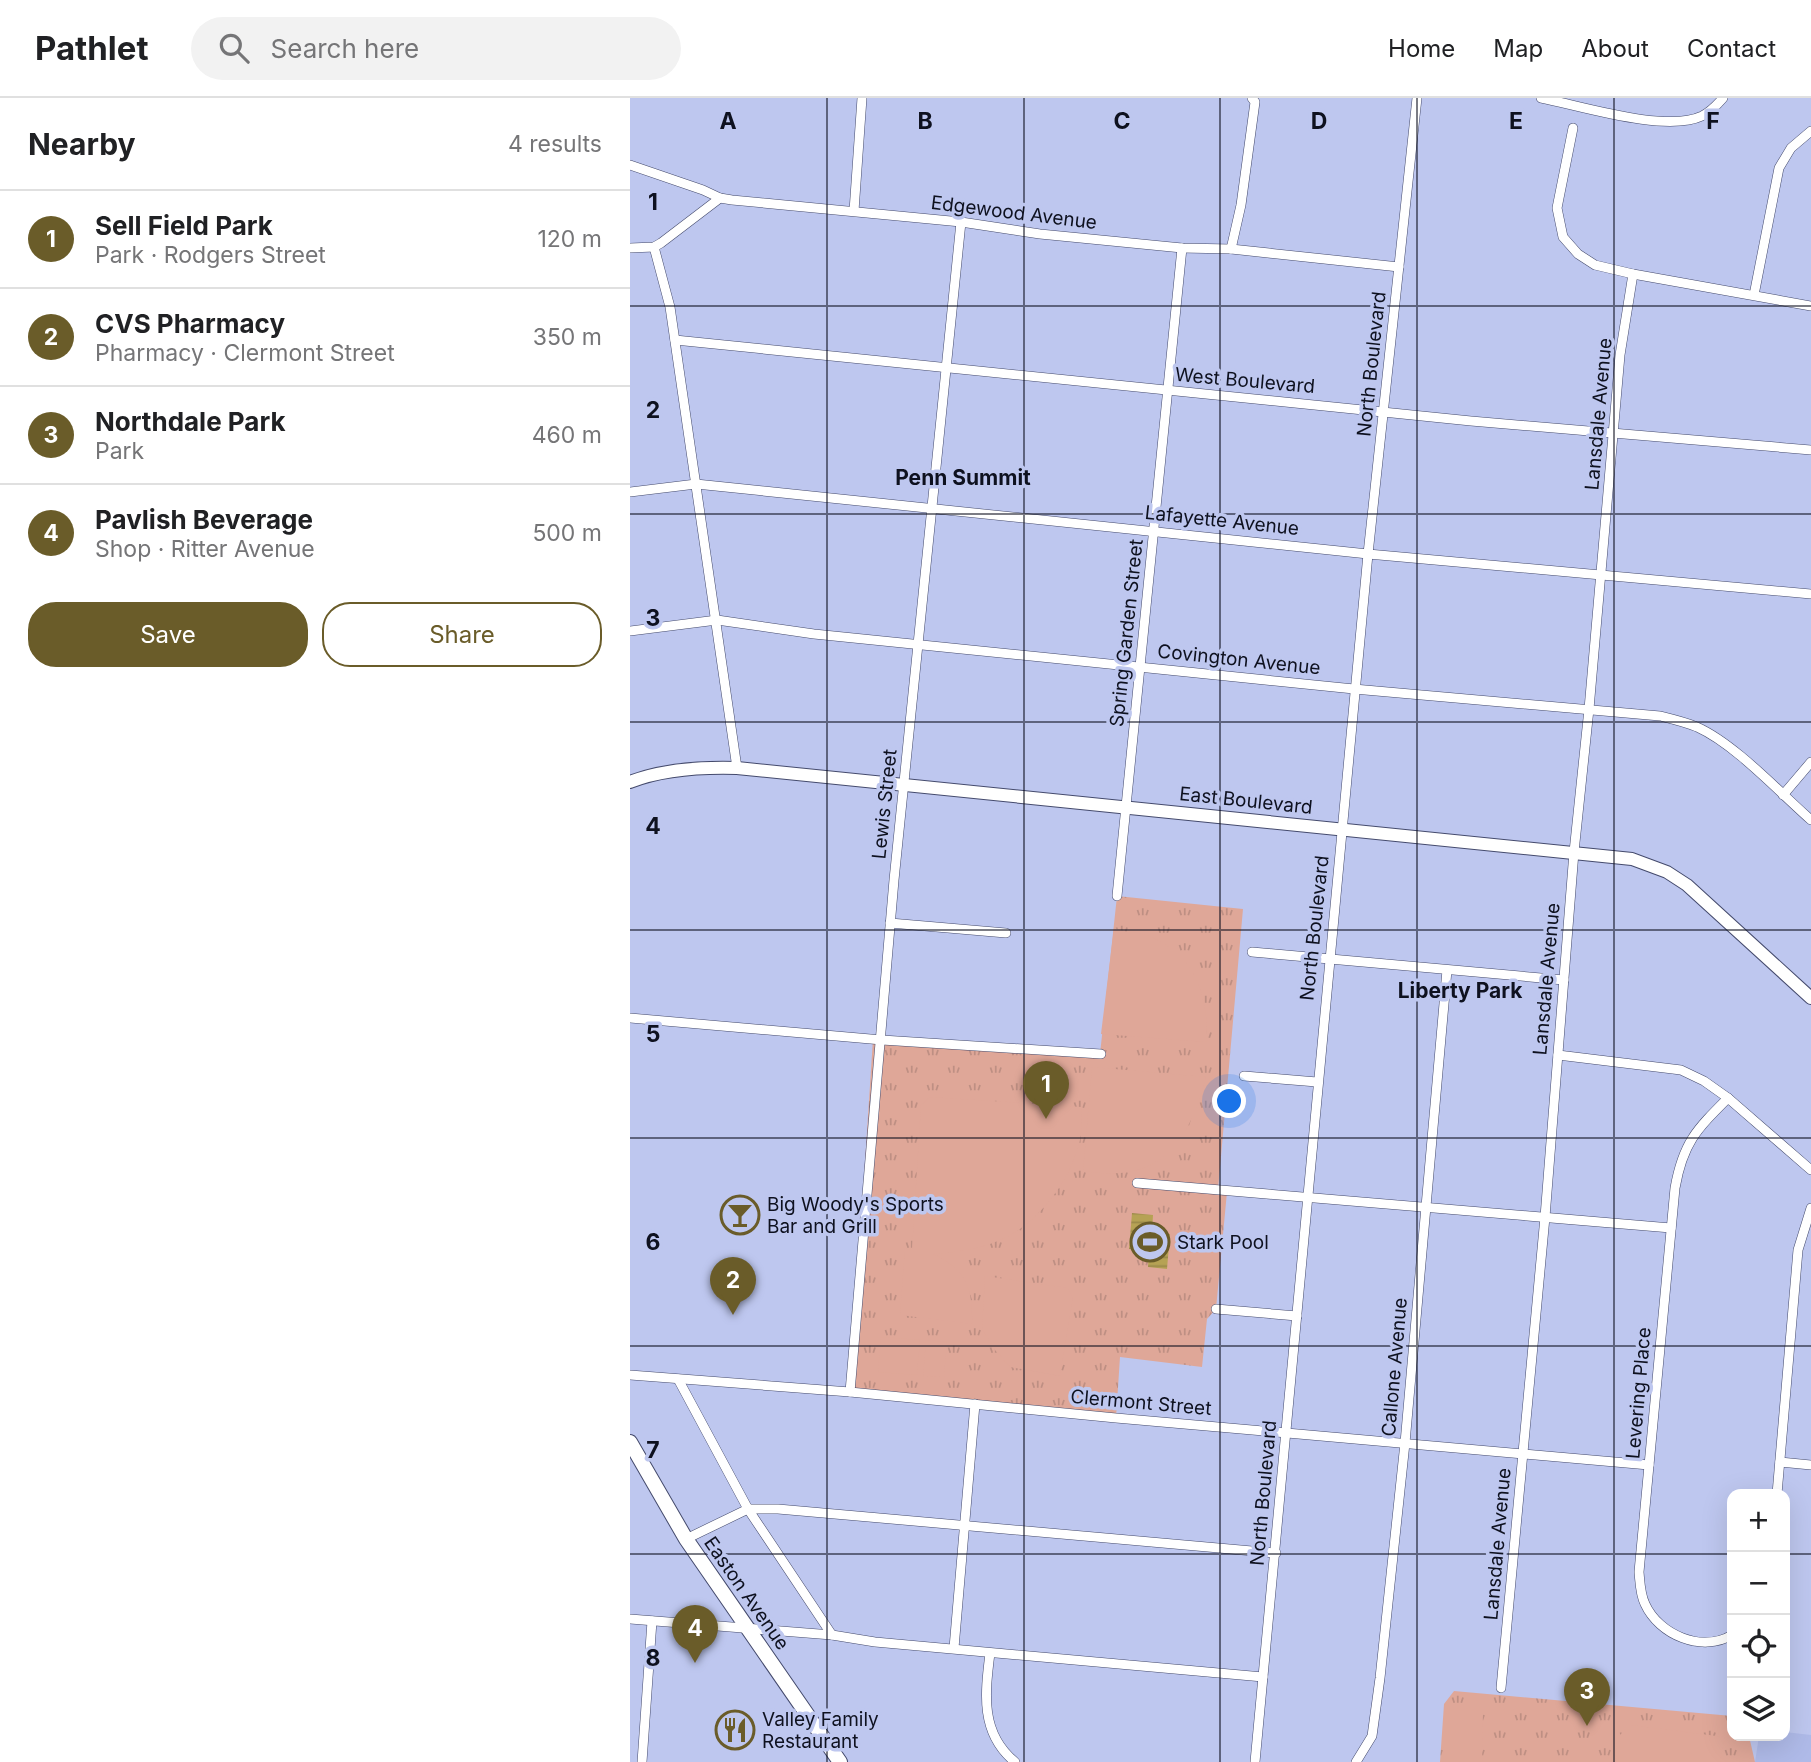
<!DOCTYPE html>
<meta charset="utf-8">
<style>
:root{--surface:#fff;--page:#f2f2f2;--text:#202124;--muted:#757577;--line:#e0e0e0;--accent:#6a5c29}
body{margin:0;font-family:Inter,sans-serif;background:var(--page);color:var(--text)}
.controls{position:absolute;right:21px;bottom:21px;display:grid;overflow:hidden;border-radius:14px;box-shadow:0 7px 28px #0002}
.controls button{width:63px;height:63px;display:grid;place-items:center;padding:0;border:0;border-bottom:2px solid var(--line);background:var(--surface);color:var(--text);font:35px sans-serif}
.you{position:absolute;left:600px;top:1004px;width:24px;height:24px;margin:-18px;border:5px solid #fff;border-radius:50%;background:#1a73e8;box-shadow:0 0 0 10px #1a73e833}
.badge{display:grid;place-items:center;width:46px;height:46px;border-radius:50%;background:var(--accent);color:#fff;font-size:23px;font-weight:700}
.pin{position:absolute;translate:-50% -58px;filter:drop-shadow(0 2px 4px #0008)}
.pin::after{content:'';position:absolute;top:37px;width:24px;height:21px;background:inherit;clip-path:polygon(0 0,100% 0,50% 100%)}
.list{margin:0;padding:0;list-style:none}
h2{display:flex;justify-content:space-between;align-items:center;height:91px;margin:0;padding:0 28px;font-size:30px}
h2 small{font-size:23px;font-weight:400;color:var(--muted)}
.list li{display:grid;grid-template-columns:46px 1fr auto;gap:21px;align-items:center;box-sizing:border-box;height:98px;padding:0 28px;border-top:2px solid var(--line)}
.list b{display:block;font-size:26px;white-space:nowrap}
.list p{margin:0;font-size:23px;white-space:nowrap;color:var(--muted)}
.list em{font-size:23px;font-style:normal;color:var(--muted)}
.actions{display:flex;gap:14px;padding:21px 28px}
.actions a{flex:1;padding:16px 0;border:2px solid var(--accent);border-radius:28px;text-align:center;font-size:24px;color:var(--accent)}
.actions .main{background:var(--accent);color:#fff}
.icon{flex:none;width:38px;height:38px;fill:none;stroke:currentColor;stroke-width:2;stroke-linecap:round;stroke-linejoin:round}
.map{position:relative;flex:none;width:1181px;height:1664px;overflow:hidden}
header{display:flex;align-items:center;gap:42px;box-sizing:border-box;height:98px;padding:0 35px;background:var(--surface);border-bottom:2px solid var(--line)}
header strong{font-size:33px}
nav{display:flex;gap:38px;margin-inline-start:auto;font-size:24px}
.search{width:490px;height:63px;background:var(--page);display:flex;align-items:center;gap:18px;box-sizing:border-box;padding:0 24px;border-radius:38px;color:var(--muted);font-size:26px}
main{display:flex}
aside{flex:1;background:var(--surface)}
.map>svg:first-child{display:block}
.built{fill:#afbae8}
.grass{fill:url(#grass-tufts)}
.garden{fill:#dfa798}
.water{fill:url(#water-rules)}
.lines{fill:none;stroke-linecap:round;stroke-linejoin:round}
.street-casing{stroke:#444a6c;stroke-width:10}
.secondary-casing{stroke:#444a6c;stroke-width:14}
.primary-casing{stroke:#444a6c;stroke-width:16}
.street{stroke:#fff;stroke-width:9}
.secondary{stroke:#fff;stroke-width:12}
.primary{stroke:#fff;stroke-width:14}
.grid{fill:none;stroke:#0e111f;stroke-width:2;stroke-opacity:0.55}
.labels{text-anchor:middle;stroke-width:7;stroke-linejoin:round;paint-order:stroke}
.street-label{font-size:19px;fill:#0e111f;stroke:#bec7ef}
.poi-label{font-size:19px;fill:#0e111f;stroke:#bec7ef;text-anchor:start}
.neighbourhood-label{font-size:21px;font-weight:bold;fill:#0e111f;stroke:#bec7ef}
.grid-label{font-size:23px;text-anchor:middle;font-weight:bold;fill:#0e111f;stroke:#bec7ef;stroke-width:7;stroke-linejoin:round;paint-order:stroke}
</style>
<header>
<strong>Pathlet</strong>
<div class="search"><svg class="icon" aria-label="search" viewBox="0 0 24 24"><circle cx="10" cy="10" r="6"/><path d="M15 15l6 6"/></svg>Search here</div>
<nav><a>Home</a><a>Map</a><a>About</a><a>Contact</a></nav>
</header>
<main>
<aside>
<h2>Nearby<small>4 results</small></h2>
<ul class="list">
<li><span class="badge">1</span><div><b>Sell Field Park</b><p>Park · Rodgers Street</p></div><em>120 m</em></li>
<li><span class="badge">2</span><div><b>CVS Pharmacy</b><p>Pharmacy · Clermont Street</p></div><em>350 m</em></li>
<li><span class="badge">3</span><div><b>Northdale Park</b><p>Park</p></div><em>460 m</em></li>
<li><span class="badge">4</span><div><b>Pavlish Beverage</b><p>Shop · Ritter Avenue</p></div><em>500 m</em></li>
</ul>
<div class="actions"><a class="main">Save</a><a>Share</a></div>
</aside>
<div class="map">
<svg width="1181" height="1664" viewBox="0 0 1181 1664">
<defs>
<pattern id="grass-tufts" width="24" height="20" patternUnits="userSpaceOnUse" patternTransform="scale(1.75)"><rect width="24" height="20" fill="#dfa798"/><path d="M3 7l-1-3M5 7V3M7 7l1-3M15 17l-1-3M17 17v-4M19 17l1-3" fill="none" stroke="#be8f83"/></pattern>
<pattern id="water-rules" width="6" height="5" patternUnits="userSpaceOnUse" patternTransform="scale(1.75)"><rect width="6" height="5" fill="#b6a254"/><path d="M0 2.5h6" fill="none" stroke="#9b8a49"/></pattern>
</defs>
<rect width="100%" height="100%" fill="#bec7ef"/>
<path class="built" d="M 1155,1634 L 1181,1637 L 1181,1664 L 1125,1664 L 1129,1638 L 1155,1638 Z"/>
<g class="grass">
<path d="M 487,798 L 613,811 L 588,1092 L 597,1094 L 586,1211 L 577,1221 L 572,1269 L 490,1259 L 486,1320 L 220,1294 L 243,941 L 470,956 Z"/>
<path d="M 824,1593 L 1102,1618 L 1102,1638 L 1119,1638 L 1125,1664 L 810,1664 L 814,1606 Z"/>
</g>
<g class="garden">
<path d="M 484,830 C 494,834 505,834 516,837 C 565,855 578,896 577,944 L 471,936 Z"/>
<path d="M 462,969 L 576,979 C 558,1047 529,1086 453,1073 Z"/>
<path d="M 300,999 L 452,1009 C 452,1020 452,1032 450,1042 C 442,1080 411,1121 377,1139 C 355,1150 326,1155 303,1156 C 336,1171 343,1190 342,1226 L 270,1217 L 275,1150 L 282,1151 L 291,1007 Z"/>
<path d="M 355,1178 L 438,1190 L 443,1200 L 430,1278 L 380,1269 L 365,1252 L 352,1231 Z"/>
<path d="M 251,1239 L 290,1242 L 287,1277 L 248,1274 Z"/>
<path d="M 296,1242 L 317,1244 L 314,1279 L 293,1278 Z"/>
<path d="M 815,1614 L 853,1614 L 852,1664 L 815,1664 Z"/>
<path d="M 1000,1627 L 1095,1639 L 1090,1664 L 985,1664 L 987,1640 Z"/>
</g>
<path class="water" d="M 502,1115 L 523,1117 L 522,1134 L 540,1136 L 537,1171 L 518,1169 L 519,1153 L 499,1151 Z"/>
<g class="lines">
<defs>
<g id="street">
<path d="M 911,0 C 951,8 1036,35 1072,18 C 1080,14 1087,7 1093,0"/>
<path d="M 943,30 L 927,110 L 933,139 L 948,156 L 965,167 L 1003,176 L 1181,208"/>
<path d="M 0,67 L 73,92 L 90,100 L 102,102 L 331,124 L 410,136 L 552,150 L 601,151 L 769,169"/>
<path d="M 224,113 L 232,0"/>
<path d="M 24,149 L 40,209 L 107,670"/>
<path d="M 0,150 L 24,149 L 31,145 L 90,100"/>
<path d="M 601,151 L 611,107 L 625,4 L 622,0"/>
<path d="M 1124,197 L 1149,70 L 1161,50 L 1181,33"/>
<path d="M 45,242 L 841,323 L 1181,352"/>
<path d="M 0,394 L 66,386 L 738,456 L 1181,496"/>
<path d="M 0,533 L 87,522 L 184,536 L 724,591 L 1030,618 C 1042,621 1055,624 1067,629 C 1105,646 1149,694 1181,722"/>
<path d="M 1153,697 L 1181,664"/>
<path d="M 487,798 L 552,150"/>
<path d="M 260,825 L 376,835"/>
<path d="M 622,854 L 934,882"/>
<path d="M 0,920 L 252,942 L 471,956"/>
<path d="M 928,957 L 1051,972 L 1074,983 L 1098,1000 L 1181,1072"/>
<path d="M 614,978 L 687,984"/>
<path d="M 1098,1000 C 1066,1032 1053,1045 1045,1090 L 1009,1474 C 1010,1484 1010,1496 1015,1506 C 1029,1537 1072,1555 1102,1537"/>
<path d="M 507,1085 L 1041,1130"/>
<path d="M 586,1211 L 667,1218"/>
<path d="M 0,1277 L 220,1294 L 486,1320 L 1019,1367"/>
<path d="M 48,1281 L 118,1411 L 202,1537"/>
<path d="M 220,1294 L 264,782 L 331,124"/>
<path d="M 1150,1364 L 1181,1367"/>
<path d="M 1147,1396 L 1168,1152 L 1181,1110"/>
<path d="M 56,1441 L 118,1411 L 148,1411 L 646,1455"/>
<path d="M 0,1521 L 202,1537 L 245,1544 L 633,1579"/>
<path d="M 324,1550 L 345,1306"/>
<path d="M 360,1555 C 355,1596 350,1635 385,1664"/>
<path d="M 871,1590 L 915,1119 L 944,754 L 959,611 L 990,257 L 1003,176"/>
<path d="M 12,1664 L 22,1523"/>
<path d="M 625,1664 L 738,456 L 787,0"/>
<path d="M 726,1664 L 742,1638 L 750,1580 L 775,1345 L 817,872"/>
</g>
<path id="secondary" d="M 0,684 C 33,671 72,669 107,670 L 1002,761 L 1037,774 L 1057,787 L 1181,900"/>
<path id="primary" d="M 0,1344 L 56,1441 L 210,1664"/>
</defs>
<use href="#street" class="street-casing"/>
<use href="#secondary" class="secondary-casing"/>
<use href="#primary" class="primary-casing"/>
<use href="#street" class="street"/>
<use href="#secondary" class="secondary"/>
<use href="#primary" class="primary"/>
</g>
<path class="grid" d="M 197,0 L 197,1664M 394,0 L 394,1664M 590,0 L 590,1664M 787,0 L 787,1664M 984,0 L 984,1664M 0,208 L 1181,208M 0,416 L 1181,416M 0,624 L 1181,624M 0,832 L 1181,832M 0,1040 L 1181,1040M 0,1248 L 1181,1248M 0,1456 L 1102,1456M 1155,1456 L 1181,1456"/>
<defs>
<symbol id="bar-ring" viewBox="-11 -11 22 22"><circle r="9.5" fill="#bec7ef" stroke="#6a5c29" stroke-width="1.5"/><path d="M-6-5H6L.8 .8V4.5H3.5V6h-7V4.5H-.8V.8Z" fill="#6a5c29"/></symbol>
<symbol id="stadium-ring" viewBox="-11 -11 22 22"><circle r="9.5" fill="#bec7ef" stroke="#6a5c29" stroke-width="1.5"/><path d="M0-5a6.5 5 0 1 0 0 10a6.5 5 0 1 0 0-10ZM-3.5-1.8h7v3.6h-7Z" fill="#6a5c29"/></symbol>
<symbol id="restaurant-ring" viewBox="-11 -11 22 22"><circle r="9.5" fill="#bec7ef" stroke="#6a5c29" stroke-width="1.5"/><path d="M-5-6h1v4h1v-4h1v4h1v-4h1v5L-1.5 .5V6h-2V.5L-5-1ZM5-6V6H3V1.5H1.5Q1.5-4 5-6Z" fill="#6a5c29"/></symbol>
</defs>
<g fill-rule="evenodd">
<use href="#bar-ring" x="88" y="1095" width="44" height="44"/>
<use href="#stadium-ring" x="498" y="1122" width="44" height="44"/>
<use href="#restaurant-ring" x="83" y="1610" width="44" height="44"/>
</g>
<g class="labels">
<g class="street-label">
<text transform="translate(384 114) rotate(7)" y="7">Edgewood Avenue</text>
<text transform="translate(741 266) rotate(-84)" y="7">North Boulevard</text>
<text transform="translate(615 282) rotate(5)" y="7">West Boulevard</text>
<text transform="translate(968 316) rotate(-85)" y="7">Lansdale Avenue</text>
<text transform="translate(592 422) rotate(6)" y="7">Lafayette Avenue</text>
<text transform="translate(496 535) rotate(-84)" y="7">Spring Garden Street</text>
<text transform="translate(609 561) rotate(6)" y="7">Covington Avenue</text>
<text transform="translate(616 702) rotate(6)" y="7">East Boulevard</text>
<text transform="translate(254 706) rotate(-84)" y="7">Lewis Street</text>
<text transform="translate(684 830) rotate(-84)" y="7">North Boulevard</text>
<text transform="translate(916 881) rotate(-85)" y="7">Lansdale Avenue</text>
<text transform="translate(764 1269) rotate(-85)" y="7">Callone Avenue</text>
<text transform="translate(1008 1295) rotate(-85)" y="7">Levering Place</text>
<text transform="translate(511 1304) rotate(5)" y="7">Clermont Street</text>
<text transform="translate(633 1395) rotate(-85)" y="7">North Boulevard</text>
<text transform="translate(867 1446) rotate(-85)" y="7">Lansdale Avenue</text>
<text transform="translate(117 1495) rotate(55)" y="7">Easton Avenue</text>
</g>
<g class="poi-label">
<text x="137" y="1113">Big Woody's Sports<tspan x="137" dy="22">Bar and Grill</tspan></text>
<text x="547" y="1151">Stark Pool</text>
<text x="132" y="1628">Valley Family<tspan x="132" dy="22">Restaurant</tspan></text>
</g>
<g class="neighbourhood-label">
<text x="333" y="387">Penn Summit</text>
<text x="830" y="900">Liberty Park</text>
</g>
</g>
<g class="grid-label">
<text x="98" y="31">A</text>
<text x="295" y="31">B</text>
<text x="492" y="31">C</text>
<text x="689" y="31">D</text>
<text x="886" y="31">E</text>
<text x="1083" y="31">F</text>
<text x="23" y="112">1</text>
<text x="23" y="320">2</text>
<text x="23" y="528">3</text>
<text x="23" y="736">4</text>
<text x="23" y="944">5</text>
<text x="23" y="1152">6</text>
<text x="23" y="1360">7</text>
<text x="23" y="1568">8</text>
</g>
</svg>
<div class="controls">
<button>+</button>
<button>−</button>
<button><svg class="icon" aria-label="locate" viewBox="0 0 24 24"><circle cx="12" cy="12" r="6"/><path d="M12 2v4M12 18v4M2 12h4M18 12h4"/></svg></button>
<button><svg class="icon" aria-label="layers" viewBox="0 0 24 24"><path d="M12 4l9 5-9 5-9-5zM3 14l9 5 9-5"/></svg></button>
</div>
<div class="you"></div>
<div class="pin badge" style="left:416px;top:1021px">1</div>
<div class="pin badge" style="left:103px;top:1217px">2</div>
<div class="pin badge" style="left:957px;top:1628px">3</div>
<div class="pin badge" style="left:65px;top:1565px">4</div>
</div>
</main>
